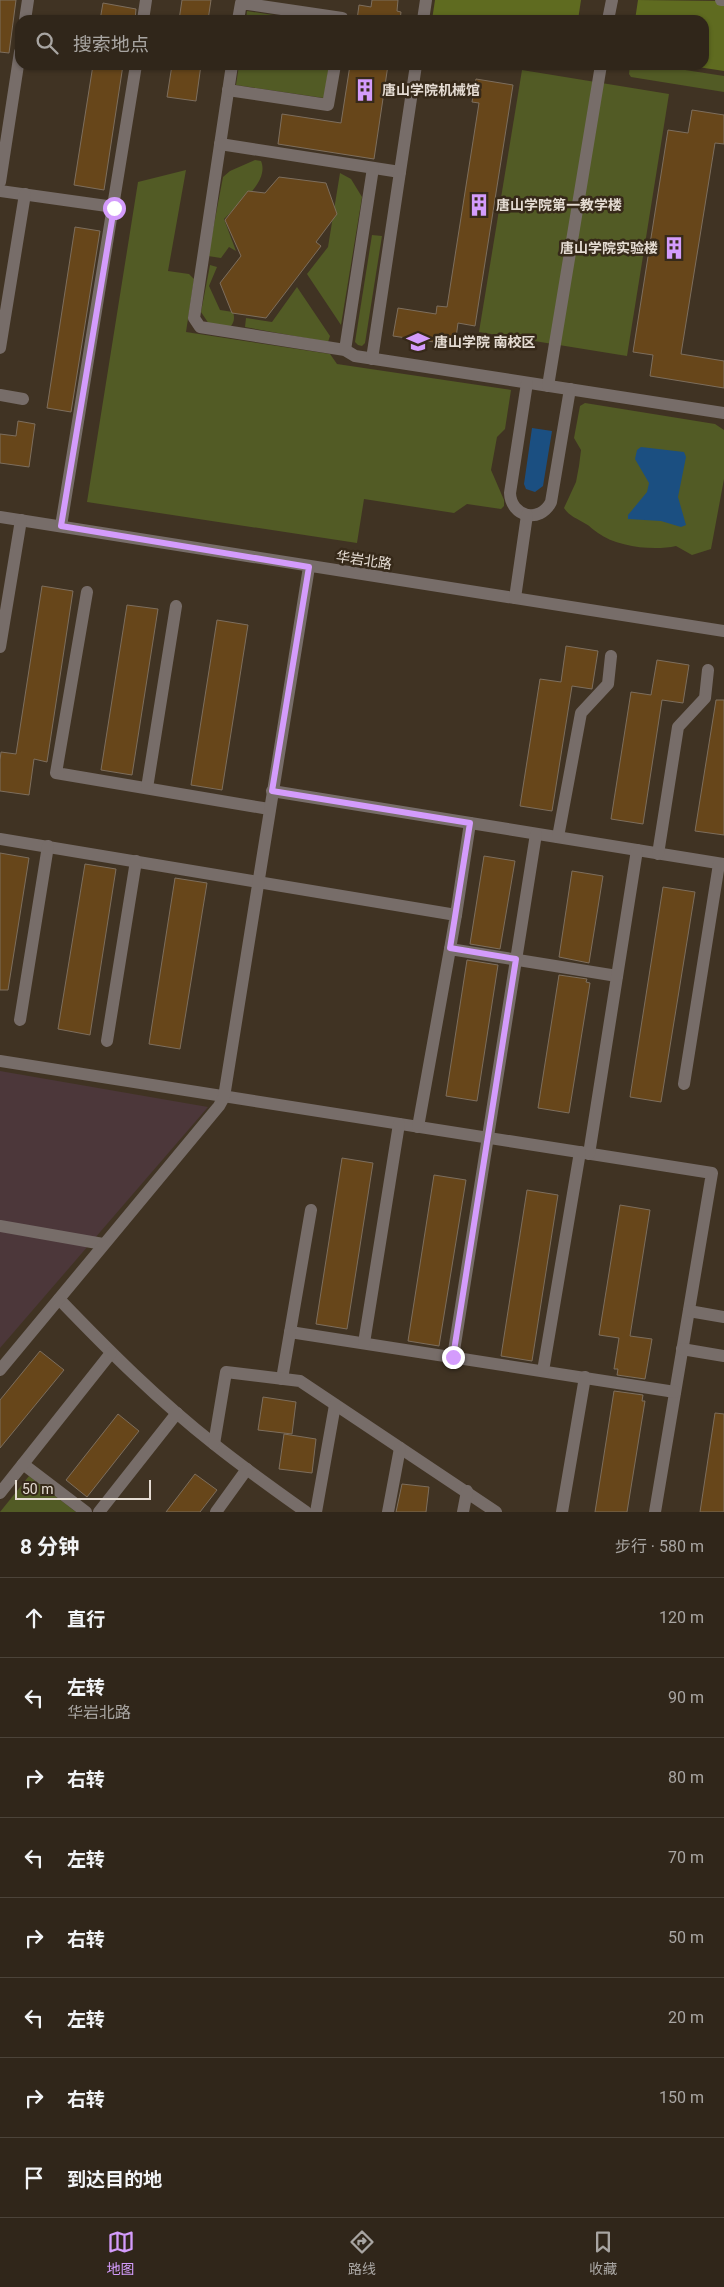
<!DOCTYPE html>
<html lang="zh">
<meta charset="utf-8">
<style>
:root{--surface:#30261a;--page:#3c3227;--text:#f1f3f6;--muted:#a8a5a2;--line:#4b4339;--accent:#d49cfc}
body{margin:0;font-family:Roboto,"Noto Sans SC",sans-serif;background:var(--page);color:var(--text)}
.scale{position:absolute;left:15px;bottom:12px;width:136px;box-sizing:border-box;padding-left:5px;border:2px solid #e5dcd3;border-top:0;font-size:14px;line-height:18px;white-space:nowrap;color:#e5dcd3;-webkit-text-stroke:4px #362919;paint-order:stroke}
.stop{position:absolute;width:15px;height:15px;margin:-11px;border:4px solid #d49cfc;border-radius:50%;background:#fff}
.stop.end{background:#d49cfc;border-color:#fff;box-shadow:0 1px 5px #0008}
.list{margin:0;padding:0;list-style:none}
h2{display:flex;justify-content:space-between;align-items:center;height:65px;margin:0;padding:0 20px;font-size:21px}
h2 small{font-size:16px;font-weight:400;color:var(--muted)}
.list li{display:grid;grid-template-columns:32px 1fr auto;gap:15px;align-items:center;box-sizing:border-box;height:80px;padding:0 20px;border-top:1px solid var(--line)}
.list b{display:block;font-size:19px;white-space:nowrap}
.list p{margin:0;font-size:16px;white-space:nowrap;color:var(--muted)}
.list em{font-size:16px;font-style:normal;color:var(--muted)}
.icon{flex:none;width:28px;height:28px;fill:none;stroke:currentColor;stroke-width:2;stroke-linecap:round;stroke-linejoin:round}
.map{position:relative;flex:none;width:724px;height:1512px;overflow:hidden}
.search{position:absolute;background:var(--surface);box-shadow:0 1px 4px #0004;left:15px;right:15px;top:15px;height:55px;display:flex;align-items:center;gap:12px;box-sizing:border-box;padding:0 18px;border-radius:15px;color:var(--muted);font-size:19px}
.sheet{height:705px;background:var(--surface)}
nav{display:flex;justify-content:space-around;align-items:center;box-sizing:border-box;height:70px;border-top:1px solid var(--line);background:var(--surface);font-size:14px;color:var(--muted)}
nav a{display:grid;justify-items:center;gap:2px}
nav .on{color:var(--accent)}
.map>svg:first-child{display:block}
.commercial{fill:#4c373a}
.green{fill:#525b25}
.forest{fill:#5f6b20}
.water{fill:#1b4f81}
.building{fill:#67461a;stroke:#7d6e5d}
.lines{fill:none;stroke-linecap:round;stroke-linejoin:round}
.minor{stroke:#776d69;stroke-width:12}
.route{stroke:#d49cfc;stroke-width:6}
.labels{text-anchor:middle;stroke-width:5;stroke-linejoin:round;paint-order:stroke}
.poi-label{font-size:14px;font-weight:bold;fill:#e5dcd3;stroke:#362919;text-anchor:start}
.street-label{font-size:14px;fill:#e5dcd3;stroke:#362919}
</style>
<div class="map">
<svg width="724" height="1512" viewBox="0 0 724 1512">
<rect width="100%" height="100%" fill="#403323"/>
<path class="commercial" d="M 0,1071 L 208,1107 L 0,1348 Z"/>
<g class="green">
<path d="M 247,11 L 305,20 L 246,20 Z"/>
<path d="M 239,65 L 329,65 L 324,98 L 236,85 Z"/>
<path d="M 630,65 L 653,65 L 724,76 L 724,92 L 631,77 L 629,74 Z"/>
<path d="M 522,70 L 669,94 L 627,356 L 479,332 Z"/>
<path d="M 255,160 L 261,161 C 270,182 237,205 224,219 L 236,251 L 229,247 L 221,258 L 208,256 L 223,177 L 230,171 Z"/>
<path d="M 186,170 L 168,271 L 189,274 L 194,279 L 186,332 L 330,354 L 337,364 L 511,390 L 505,429 L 497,437 L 491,470 L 504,500 L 504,506 L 501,509 L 467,504 L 454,513 L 364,499 L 357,543 L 87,502 L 138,182 Z"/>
<path d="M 340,173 L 351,179 L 362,197 L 341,325 L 307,274 L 328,247 Z"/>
<path d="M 372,235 L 382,236 L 365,343 L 362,346 L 358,345 L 355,342 Z"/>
<path d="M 210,265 L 217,267 L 209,286 L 220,310 L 233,312 C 235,318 234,323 230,327 L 209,324 L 201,312 Z"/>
<path d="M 297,287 L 330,336 L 328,342 L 245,327 L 246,318 L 272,322 Z"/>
<path d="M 585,403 L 715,424 L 724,430 L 724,479 L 711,549 L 692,555 L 676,546 C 654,551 617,547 598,533 C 593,530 590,526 586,524 C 578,519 569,516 564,508 L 576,482 L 579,466 L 581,450 L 574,438 L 580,406 Z"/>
<path d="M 29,1476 L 76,1512 L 0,1512 Z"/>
</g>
<g class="forest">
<path d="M 435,0 L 581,0 L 578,20 L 432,20 Z"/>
<path d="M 638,0 L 724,1 L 724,71 L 685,65 L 704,65 L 704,20 L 635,20 Z"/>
</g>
<g class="water">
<path d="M 532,428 L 552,431 L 543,486 L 535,492 L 526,489 L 524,484 Z"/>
<path d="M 641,447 L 684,452 L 686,457 L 678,497 L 686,525 L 681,527 L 661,521 L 628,519 L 628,515 L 647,492 L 649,483 L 635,459 L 637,450 Z"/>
</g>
<g class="building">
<path d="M 0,0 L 16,0 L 9,53 L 0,52 Z"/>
<path d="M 182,0 L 211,0 L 208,20 L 179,20 Z"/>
<path d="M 372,0 L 398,0 L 397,11 L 401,12 L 400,20 L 357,20 L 359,5 L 371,7 Z"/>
<path d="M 103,3 L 136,9 L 135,20 L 100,20 Z"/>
<path d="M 93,65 L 123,65 L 104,190 L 74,185 Z"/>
<path d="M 172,65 L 201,65 L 196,101 L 167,97 Z"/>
<path d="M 350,65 L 388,65 L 374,159 L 278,144 L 282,114 L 341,123 Z"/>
<path d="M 476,79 L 513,85 L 475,326 L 458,323 L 455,345 L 393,336 L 398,308 L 436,314 L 437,306 L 447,307 L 479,103 L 472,102 Z"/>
<path d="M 692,110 L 724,115 L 724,144 L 715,143 L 681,354 L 724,361 L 724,388 L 650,376 L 653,355 L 633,352 L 668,130 L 688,133 Z"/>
<path d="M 279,177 L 326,183 L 337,214 L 316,242 L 321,246 L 266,318 L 232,313 L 220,283 L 241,256 L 225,220 L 248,191 L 265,193 Z"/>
<path d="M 75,227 L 100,231 L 71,412 L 47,408 Z"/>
<path d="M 18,421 L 35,424 L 29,467 L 0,463 L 0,434 L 16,436 Z"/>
<path d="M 42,586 L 73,591 L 47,762 L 34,759 L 29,795 L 0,791 L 0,760 L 1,752 L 16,754 Z"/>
<path d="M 127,605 L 158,609 L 132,775 L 101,770 Z"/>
<path d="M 217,620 L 248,625 L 222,790 L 191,785 Z"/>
<path d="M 566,646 L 598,651 L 592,689 L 572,686 L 552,811 L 520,806 L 540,679 L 561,682 Z"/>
<path d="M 657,660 L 689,665 L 683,703 L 662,700 L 643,824 L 611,819 L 631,692 L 651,695 Z"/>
<path d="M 716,700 L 724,700 L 724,835 L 695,831 Z"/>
<path d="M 0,853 L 29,858 L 8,990 L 0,990 Z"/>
<path d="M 484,856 L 515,861 L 500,949 L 470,944 Z"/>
<path d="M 85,864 L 116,869 L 90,1035 L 58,1029 Z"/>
<path d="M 572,871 L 603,876 L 589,963 L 559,957 Z"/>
<path d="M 175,878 L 207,883 L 180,1049 L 149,1044 Z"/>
<path d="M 663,887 L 695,892 L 661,1102 L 630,1097 Z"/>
<path d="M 467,960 L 498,965 L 477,1101 L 446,1096 Z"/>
<path d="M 559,975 L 587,979 L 586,982 L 590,983 L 569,1113 L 538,1108 Z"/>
<path d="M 342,1158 L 373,1163 L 347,1329 L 316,1324 Z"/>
<path d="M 434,1175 L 466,1180 L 439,1346 L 408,1341 Z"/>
<path d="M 527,1190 L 558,1195 L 532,1361 L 501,1356 Z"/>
<path d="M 620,1205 L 650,1210 L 630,1336 L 652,1339 L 645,1379 L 617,1375 L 618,1369 L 614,1369 L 619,1338 L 599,1335 Z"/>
<path d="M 40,1351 L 64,1370 L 0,1448 L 0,1400 Z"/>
<path d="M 614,1391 L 643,1395 L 642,1401 L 645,1401 L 627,1512 L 595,1512 Z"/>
<path d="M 263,1397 L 296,1402 L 292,1434 L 258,1430 Z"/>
<path d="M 715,1413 L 724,1414 L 724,1512 L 700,1512 Z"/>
<path d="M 118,1414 L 139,1431 L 87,1497 L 66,1480 Z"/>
<path d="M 284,1434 L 316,1439 L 312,1473 L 279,1469 Z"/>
<path d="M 195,1474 L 217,1490 L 200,1512 L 166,1512 Z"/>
<path d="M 402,1484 L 429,1487 L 426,1512 L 396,1512 Z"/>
</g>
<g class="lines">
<g class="minor">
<path d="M 721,0 L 724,0"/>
<path d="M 25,20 L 28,0"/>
<path d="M 143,20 L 146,0"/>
<path d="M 238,20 L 241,3 L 342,18 L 342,20"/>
<path d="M 423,20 L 426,0"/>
<path d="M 608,20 L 612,0"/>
<path d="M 232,65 L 194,318 L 200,327 L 345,350 L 355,356 L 724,413"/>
<path d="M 228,90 L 328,105 L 335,65"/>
<path d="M 220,144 L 400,172"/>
<path d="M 0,182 L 20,52"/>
<path d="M 0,191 L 114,207"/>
<path d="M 0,348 L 25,194"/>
<path d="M 345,350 L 373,168"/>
<path d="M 372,359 L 416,65"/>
<path d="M 527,383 L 510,493 C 511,517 540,524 551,502 L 570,389"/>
<path d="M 548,386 L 601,65"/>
<path d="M 0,395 L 23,399"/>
<path d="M 0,517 L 724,631"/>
<path d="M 61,526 L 136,65"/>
<path d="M 87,592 L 56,773 L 269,809"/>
<path d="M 515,598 L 527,515"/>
<path d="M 0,647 L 21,520"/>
<path d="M 147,788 L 176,606"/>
<path d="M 272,791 L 724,864"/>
<path d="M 558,837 L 581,713 L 608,684 L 611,656"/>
<path d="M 0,839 L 456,915 L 450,949"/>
<path d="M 658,854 L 678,727 L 705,698 L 708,670"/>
<path d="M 456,915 L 470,823"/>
<path d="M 20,1020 L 48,846"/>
<path d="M 107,1041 L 136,861"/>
<path d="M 0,1061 L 712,1173 L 655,1512"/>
<path d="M 684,1084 L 719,864"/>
<path d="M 418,1127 L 450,949 L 617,976"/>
<path d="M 589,1154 L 637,850"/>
<path d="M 0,1226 L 103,1244"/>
<path d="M 59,1299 C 108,1350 158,1400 214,1444 C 244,1468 275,1490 306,1512"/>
<path d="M 689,1311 L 724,1317"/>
<path d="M 290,1332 L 675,1392"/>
<path d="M 364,1343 L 399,1124"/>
<path d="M 682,1349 L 724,1356"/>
<path d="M 453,1357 L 536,834"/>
<path d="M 0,1370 L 219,1106 L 224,1097 L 309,567"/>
<path d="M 543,1371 L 580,1152"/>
<path d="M 282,1379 L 311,1210"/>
<path d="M 214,1444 L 226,1372 L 300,1381 L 496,1512"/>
<path d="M 23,1464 L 86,1512"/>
<path d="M 0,1493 L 111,1353"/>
<path d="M 99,1512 L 177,1413"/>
<path d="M 216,1512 L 247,1469"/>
<path d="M 316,1512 L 335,1405"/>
<path d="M 388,1512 L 400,1448"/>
<path d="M 463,1512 L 467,1491"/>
<path d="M 562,1512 L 585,1377"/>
</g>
</g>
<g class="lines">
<path class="route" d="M 114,208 L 61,526 L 309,567 L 272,791 L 470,823 L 450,948 L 516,959 L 453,1357"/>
</g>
<defs>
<symbol id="building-bare" viewBox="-9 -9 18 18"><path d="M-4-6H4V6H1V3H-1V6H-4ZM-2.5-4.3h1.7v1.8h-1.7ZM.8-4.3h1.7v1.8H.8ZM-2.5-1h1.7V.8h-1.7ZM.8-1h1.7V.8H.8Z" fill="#d49cfc" stroke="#362919" stroke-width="2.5" paint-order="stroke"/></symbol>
<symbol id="university-bare" viewBox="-9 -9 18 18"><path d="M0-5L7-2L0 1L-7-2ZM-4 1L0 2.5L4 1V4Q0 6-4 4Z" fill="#d49cfc" stroke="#362919" stroke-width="2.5" paint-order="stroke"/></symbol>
</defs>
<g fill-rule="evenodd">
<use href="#building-bare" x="349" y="74" width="32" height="32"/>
<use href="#building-bare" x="463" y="189" width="32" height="32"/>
<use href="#building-bare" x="658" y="232" width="32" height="32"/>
<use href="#university-bare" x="402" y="326" width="32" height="32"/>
</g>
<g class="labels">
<g class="poi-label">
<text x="382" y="95">唐山学院机械馆</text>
<text x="496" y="210">唐山学院第一教学楼</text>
<text x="658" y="253" text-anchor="end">唐山学院实验楼</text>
<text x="434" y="347">唐山学院 南校区</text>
</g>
<g class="street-label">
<text transform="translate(364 560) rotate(8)" y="5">华岩北路</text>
</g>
</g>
</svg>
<div class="scale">50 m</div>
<div class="stop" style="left:114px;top:208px"></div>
<div class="stop end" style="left:453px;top:1357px"></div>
<div class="search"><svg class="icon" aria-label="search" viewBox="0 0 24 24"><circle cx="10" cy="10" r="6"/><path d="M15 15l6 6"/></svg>搜索地点</div>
</div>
<section class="sheet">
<h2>8 分钟<small>步行 · 580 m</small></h2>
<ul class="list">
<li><svg class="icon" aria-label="ahead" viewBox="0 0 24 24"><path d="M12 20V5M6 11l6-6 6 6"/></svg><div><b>直行</b></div><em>120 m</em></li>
<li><svg class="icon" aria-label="left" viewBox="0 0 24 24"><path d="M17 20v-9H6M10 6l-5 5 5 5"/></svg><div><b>左转</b><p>华岩北路</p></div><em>90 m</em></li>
<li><svg class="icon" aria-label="right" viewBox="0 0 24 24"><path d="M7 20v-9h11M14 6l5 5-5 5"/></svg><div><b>右转</b></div><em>80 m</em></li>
<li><svg class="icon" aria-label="left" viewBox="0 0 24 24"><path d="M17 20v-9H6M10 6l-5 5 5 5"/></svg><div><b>左转</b></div><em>70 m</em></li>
<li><svg class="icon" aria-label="right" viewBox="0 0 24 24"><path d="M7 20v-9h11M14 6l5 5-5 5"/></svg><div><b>右转</b></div><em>50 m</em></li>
<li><svg class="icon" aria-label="left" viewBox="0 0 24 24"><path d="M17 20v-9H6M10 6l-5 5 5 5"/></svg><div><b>左转</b></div><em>20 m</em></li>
<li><svg class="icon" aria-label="right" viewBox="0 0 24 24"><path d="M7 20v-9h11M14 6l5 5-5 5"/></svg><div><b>右转</b></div><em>150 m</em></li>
<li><svg class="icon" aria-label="arrive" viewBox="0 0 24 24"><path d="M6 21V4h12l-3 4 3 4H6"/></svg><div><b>到达目的地</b></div></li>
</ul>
</section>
<nav>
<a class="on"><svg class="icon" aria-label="map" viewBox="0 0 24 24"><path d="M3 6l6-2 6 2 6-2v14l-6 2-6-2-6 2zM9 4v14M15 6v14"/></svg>地图</a>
<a><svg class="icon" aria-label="directions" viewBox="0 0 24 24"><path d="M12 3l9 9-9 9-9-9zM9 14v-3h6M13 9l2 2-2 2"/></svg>路线</a>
<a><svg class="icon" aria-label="saved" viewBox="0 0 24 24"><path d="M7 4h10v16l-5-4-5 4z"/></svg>收藏</a>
</nav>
